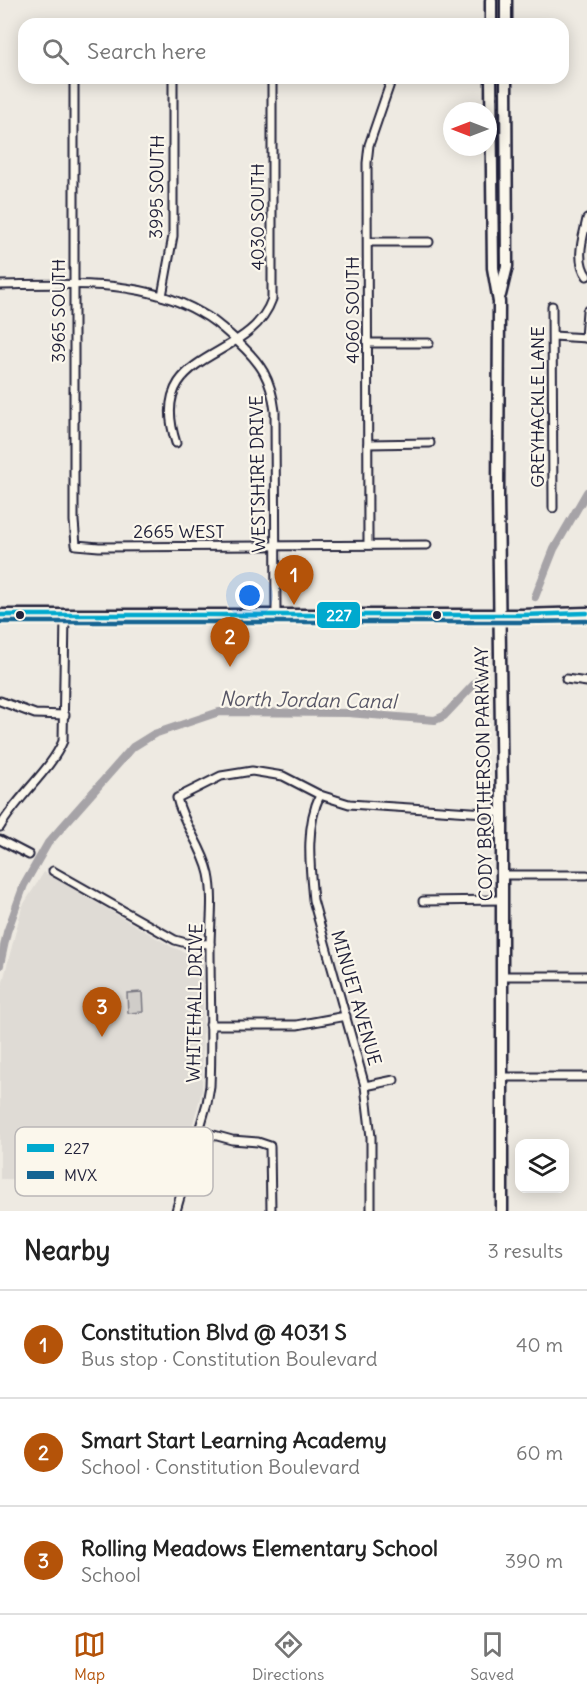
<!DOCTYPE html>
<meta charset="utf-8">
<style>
:root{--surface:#fff;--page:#f6f6f6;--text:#222;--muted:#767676;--line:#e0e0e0;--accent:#b45309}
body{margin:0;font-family:Delius,sans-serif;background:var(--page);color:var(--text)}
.controls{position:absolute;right:18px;bottom:18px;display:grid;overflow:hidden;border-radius:12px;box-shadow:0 3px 15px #0003}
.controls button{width:54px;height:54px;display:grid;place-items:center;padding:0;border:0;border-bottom:2px solid var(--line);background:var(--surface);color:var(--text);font:30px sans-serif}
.compass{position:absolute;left:443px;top:102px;width:54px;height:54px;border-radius:50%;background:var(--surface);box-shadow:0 3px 15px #0003;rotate:270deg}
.you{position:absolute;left:250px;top:596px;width:21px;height:21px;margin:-15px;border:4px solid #fff;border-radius:50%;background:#1a73e8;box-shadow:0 0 0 9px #1a73e833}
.badge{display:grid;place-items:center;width:39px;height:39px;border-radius:50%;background:var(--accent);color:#fff;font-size:20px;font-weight:700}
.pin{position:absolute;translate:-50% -50px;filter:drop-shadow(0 2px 3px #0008)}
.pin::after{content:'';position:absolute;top:32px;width:21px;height:18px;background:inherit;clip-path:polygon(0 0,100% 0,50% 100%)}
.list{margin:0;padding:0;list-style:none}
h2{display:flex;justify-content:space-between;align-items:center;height:78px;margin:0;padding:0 24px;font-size:26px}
h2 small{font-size:20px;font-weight:400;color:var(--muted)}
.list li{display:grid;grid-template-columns:39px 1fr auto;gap:18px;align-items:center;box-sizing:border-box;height:108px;padding:0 24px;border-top:2px solid var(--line)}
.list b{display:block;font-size:22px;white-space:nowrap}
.list p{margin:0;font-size:20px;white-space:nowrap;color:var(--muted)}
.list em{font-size:20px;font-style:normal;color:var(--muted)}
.icon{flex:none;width:33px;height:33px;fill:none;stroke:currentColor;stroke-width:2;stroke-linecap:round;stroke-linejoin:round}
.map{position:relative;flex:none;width:587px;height:1211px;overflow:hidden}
.search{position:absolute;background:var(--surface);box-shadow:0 3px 15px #0003;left:18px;right:18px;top:18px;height:66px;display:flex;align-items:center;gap:15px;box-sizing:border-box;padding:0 21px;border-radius:18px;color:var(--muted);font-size:22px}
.sheet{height:402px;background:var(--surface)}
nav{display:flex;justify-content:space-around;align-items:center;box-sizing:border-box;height:84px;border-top:2px solid var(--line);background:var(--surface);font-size:16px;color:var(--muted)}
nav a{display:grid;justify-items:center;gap:3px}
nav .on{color:var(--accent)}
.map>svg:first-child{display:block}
.built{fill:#dfdbd5}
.green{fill:#d0cdc9;stroke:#797882;stroke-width:1.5}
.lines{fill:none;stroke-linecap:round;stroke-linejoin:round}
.canal{stroke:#a6a3a7;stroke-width:8}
.street-casing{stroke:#22223b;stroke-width:11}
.secondary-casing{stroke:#22223b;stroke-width:15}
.street{stroke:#fbf7ec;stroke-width:7}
.secondary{stroke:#fbf7ec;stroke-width:10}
.bus-1-casing{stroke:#fbf7ec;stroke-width:9}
.bus-2-casing{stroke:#fbf7ec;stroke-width:9}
.bus-1{stroke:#00a9ce;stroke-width:4.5}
.bus-2{stroke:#156593;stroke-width:4.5}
.bus-dot{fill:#22223b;stroke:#fbf7ec;stroke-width:2}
.labels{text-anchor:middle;stroke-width:4.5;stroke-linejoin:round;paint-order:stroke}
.street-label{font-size:18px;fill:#22223b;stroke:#fbf7ec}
.water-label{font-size:20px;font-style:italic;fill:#575666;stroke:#fbf7ec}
.key{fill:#fbf7ec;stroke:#bab7b7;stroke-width:1.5}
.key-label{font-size:16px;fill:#22223b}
.line-badge{stroke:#fbf7ec;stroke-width:2}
.badge-label{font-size:16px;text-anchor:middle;font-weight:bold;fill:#fff}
</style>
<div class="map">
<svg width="587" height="1211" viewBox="0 0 587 1211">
<rect width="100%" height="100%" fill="#eeeae2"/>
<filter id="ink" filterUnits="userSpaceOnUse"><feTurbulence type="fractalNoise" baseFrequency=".0167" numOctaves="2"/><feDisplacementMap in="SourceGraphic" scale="12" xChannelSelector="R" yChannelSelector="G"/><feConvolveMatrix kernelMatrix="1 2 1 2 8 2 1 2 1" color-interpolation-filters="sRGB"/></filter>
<g filter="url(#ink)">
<path class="built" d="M 44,872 L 172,947 L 185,952 L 204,953 L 202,1091 L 177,1181 L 0,1179 L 0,993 L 22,907 Z"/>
<path class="green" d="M 142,992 L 143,1012 L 128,1013 L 127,993 Z"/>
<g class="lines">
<g class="canal">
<path d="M 535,597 L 554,549 L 587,492"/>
<path d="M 0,965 L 7,932 L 24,885 L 48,843 L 133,747 L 154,734 L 219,712 L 348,713 L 435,720 L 444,716 L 480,678"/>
</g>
<defs>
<g id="street">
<path d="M 74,78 L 74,521 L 76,545 L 99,547 L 427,545"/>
<path d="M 587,219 C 583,238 575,259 587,276"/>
<path d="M 368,242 L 429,242"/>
<path d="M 0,285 C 66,284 142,278 201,313 C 215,320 226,331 237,341 C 261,363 271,378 275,411 L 276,615"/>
<path d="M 162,296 L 173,236 L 173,78"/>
<path d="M 552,306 L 553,508"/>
<path d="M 553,336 L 587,338"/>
<path d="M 585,338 L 587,311"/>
<path d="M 368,343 L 429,343"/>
<path d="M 176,443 C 145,347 249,365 272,299 L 272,78"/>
<path d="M 368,444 L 430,443"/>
<path d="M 368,545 L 367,163 L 369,145 L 392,78"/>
<path d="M 566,679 L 587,682"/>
<path d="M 0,701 L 35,714 L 65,715"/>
<path d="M 320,795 C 305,826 310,867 313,900 L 365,1086 L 371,1137 L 371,1211"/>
<path d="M 0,827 C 17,797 51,770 63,741 L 65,615"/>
<path d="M 0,840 L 29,855"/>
<path d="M 53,871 L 175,940 L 186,943 L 210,944"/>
<path d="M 502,875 L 587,875"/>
<path d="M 423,901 L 502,900"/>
<path d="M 502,976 L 587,976"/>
<path d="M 210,1025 L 297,1025 L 346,1016"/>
<path d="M 502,1077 L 587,1077"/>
<path d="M 365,1086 L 394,1080"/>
<path d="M 199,1131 L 232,1140 L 258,1142 L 270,1146 L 271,1211"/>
<path d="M 176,1211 L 207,1103 L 210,1086 C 212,1040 210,993 210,947 C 210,923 214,898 209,874 C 203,846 183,825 177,798 L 221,776 L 252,771 L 283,776 L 320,795 L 349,804 L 486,813 L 502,812"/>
</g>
<g id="secondary">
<path d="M 491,0 L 491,24"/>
<path d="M 506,0 L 506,24"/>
<path d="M 491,78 L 493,268 L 499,302 L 498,496 L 502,812 L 502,1211"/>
<path d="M 500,295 L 507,266 L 506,78"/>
<path d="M 0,615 L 522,615 L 587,613"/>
</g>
</defs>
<use href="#street" class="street-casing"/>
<use href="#secondary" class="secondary-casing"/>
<use href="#street" class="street"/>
<use href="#secondary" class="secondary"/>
<defs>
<path id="bus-1" d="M 0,615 L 522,615 L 587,613"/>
<path id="bus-2" d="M 0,622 L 522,622 L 587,621"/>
</defs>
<use href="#bus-1" class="bus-1-casing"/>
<use href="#bus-2" class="bus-2-casing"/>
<use href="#bus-1" class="bus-1"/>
<use href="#bus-2" class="bus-2"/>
</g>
</g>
<g class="bus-dot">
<circle cx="20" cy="615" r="5"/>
<circle cx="437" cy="615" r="5"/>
</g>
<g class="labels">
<g class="street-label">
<text transform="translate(157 187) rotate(-89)" y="6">3995 SOUTH</text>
<text transform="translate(258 217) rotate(-90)" y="6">4030 SOUTH</text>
<text transform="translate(353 310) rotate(-90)" y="6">4060 SOUTH</text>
<text transform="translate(59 311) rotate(-90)" y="6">3965 SOUTH</text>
<text transform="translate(538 407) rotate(-90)" y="6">GREYHACKLE LANE</text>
<text transform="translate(258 474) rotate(-91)" y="6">WESTSHIRE DRIVE</text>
<text x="179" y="538">2665 WEST</text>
<text transform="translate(484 774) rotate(-91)" y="6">CODY BROTHERSON PARKWAY</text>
<text transform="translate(356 998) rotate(74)" y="6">MINUET AVENUE</text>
<text transform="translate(195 1003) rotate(-89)" y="6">WHITEHALL DRIVE</text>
</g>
<g class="water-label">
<text transform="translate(308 700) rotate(1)" y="7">North Jordan Canal</text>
</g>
</g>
<rect x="15" y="1127" width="198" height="69" rx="9" class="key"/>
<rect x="27" y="1144" width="27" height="8" fill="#00a9ce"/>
<rect x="27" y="1171" width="27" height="8" fill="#156593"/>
<g class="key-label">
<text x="64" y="1154">227</text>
<text x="64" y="1181">MVX</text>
</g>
<rect class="line-badge" x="316" y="601" width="45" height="28" rx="6" fill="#00a9ce"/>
<g class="badge-label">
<text x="339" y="621">227</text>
</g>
</svg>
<div class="controls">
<button><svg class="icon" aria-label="layers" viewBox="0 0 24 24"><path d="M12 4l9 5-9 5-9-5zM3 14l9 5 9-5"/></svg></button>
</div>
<svg class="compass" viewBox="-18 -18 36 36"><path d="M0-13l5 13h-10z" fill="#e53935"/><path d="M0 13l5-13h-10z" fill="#767676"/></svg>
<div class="you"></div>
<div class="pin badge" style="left:294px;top:605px">1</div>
<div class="pin badge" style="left:230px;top:667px">2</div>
<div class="pin badge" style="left:102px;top:1037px">3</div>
<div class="search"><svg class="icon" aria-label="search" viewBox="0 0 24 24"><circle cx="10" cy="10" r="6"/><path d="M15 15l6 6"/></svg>Search here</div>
</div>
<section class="sheet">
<h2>Nearby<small>3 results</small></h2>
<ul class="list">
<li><span class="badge">1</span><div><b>Constitution Blvd @ 4031 S</b><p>Bus stop · Constitution Boulevard</p></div><em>40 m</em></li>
<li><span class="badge">2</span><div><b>Smart Start Learning Academy</b><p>School · Constitution Boulevard</p></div><em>60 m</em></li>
<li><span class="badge">3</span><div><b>Rolling Meadows Elementary School</b><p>School</p></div><em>390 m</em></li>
</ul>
</section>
<nav>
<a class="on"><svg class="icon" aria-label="map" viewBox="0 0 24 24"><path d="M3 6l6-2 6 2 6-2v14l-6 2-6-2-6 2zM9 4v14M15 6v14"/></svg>Map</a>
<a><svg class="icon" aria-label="directions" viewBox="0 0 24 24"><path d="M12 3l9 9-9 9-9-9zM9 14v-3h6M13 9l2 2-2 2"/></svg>Directions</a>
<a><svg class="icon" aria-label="saved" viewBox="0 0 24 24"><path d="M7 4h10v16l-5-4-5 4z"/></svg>Saved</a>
</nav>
